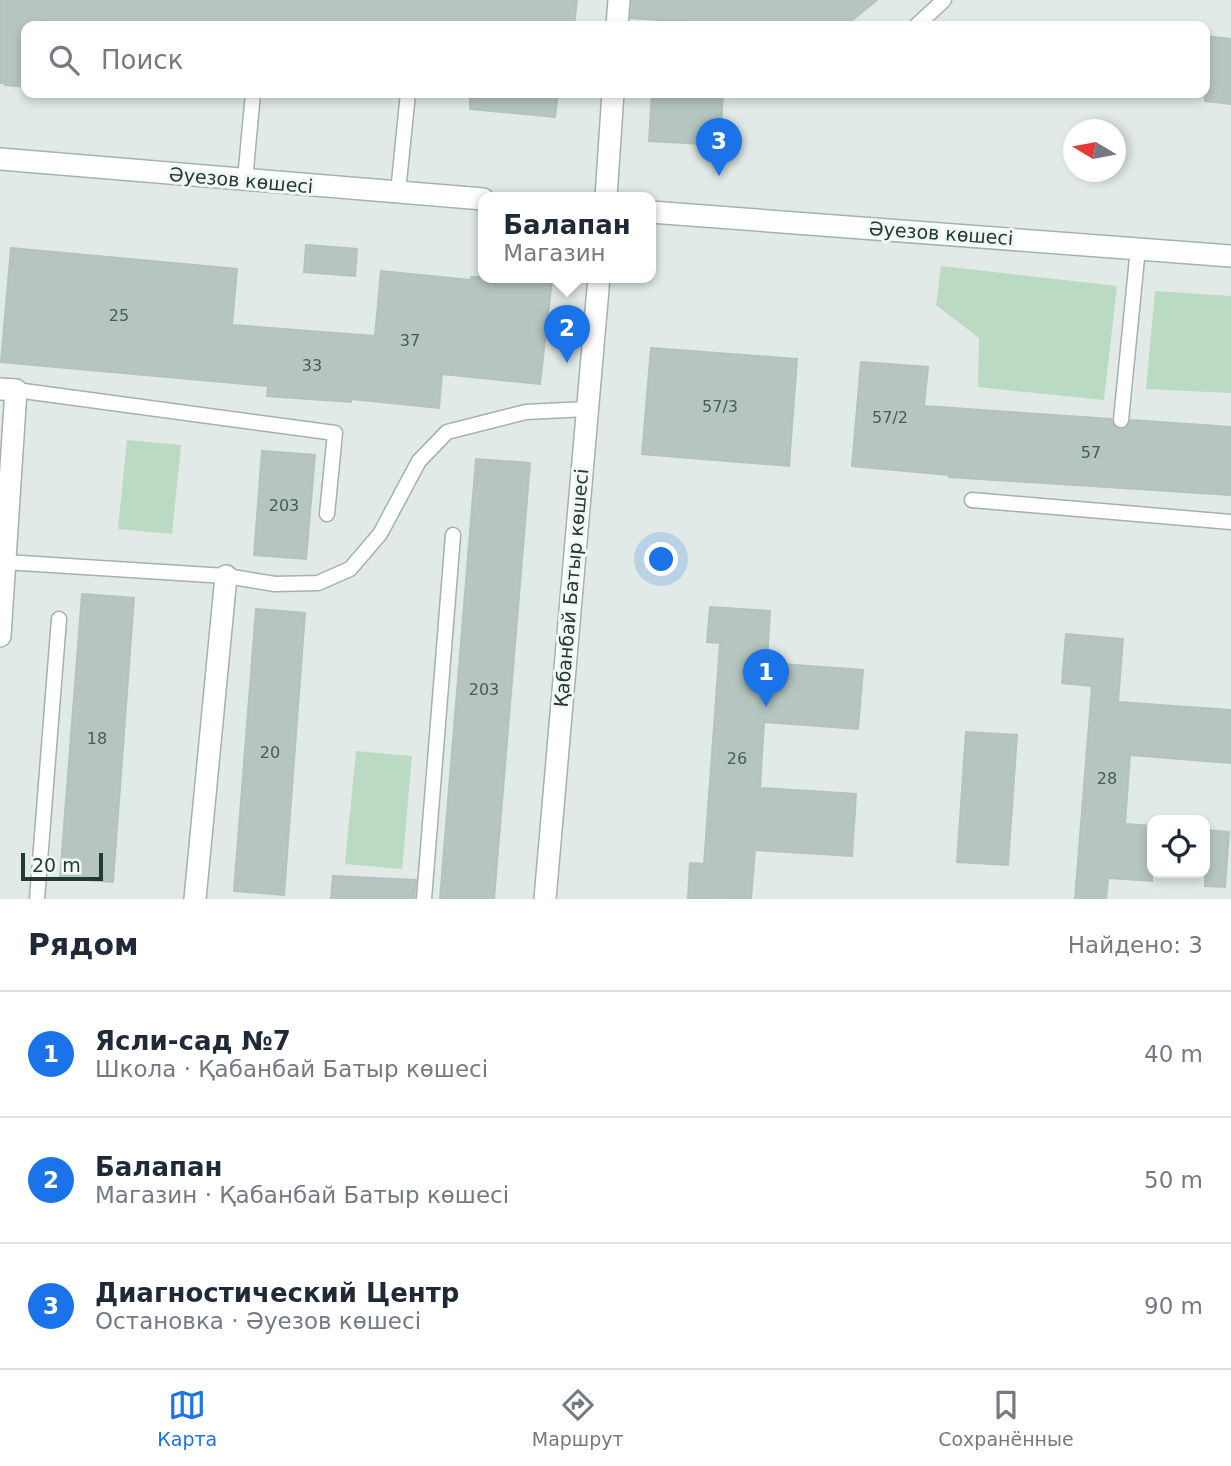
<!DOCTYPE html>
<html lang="ru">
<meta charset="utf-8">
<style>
:root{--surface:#fff;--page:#f2f2f3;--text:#1f2937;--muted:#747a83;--line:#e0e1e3;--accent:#1a73e8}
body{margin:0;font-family:"DejaVu Sans",sans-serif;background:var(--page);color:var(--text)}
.controls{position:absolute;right:21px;bottom:21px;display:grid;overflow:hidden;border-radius:14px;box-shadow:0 4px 10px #0003}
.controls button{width:63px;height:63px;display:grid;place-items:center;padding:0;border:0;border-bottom:2px solid var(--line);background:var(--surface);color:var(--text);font:35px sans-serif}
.compass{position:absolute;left:1063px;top:119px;width:63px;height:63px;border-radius:50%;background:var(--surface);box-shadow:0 4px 10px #0003;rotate:280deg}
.scale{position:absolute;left:21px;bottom:18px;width:82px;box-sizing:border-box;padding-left:7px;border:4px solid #223934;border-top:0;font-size:19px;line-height:24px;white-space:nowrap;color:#223934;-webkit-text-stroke:5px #f1f7f4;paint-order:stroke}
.you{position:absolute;left:662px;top:560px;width:24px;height:24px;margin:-18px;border:5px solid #fff;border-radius:50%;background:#1a73e8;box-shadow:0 0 0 10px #1a73e833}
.badge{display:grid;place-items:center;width:46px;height:46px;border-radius:50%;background:var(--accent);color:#fff;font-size:23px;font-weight:700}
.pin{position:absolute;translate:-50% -58px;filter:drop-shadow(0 2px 4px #0008)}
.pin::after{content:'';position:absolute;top:37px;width:24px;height:21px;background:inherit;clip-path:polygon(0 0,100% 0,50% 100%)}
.popup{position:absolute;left:478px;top:192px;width:178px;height:91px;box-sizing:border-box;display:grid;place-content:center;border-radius:14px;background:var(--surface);filter:drop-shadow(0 2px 5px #0005);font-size:23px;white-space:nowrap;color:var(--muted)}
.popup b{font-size:26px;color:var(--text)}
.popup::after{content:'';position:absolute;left:50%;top:100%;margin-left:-14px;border:14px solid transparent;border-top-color:var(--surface)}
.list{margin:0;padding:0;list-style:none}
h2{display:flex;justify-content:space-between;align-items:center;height:91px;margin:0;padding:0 28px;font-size:30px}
h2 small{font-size:23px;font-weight:400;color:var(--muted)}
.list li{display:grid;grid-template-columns:46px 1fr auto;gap:21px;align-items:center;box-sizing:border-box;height:126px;padding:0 28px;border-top:2px solid var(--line)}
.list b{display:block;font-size:26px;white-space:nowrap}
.list p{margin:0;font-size:23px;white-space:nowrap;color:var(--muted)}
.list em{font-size:23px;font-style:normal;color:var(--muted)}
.icon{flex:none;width:38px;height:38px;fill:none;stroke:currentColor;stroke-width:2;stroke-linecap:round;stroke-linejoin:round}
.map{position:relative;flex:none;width:1231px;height:899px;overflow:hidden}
.search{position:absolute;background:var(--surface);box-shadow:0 4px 10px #0003;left:21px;right:21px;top:21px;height:77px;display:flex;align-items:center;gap:18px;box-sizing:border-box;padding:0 24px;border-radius:14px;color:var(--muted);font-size:26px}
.sheet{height:469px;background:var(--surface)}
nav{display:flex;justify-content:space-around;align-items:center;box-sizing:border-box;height:98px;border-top:2px solid var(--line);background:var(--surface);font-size:19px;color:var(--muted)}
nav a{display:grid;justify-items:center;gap:4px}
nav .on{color:var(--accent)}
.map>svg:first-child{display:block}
.green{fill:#bbdac4}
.building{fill:#b6c5bf;stroke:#b4c3bd;stroke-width:2}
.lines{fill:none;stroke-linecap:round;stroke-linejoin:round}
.lane-casing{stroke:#a4b1ad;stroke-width:17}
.street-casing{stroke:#a4b1ad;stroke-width:24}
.secondary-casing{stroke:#a0b5ae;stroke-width:24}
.lane{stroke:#fff;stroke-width:14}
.street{stroke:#fff;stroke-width:21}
.secondary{stroke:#fff;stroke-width:21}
.labels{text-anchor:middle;stroke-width:6;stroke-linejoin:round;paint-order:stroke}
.number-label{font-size:16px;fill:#475c57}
.street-label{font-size:19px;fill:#223934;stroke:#f1f7f4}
</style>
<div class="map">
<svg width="1231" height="899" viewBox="0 0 1231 899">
<rect width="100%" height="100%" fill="#e1eae6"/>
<g class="green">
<path d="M 941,266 L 1117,286 L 1104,400 L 978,387 L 979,338 L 936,305 Z"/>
<path d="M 1155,291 L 1231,296 L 1231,393 L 1146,389 Z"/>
<path d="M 127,440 L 181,445 L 172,534 L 118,529 Z"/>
<path d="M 356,751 L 412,756 L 402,869 L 345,864 Z"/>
</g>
<g class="building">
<path d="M 0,0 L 577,0 L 574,26 L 26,26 L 26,87 L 5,85 L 5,83 L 0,83 Z"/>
<path d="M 632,0 L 877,0 L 845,26 L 742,26 L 631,18 Z"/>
<path d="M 1205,36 L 1231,39 L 1231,104 L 1205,101 Z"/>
<path d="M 470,93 L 558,93 L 555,117 L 470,109 Z"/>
<path d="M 652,93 L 723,93 L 720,145 L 649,141 Z"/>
<path d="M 306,245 L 357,249 L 355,276 L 304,272 Z"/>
<path d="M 11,248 L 237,269 L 232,325 L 375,336 L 381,271 L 471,280 L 471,277 L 525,277 L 552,280 L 540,384 L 442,374 L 439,408 L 351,399 L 351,402 L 267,396 L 268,386 L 1,362 Z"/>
<path d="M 651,348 L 797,359 L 789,466 L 642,454 Z"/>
<path d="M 861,362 L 928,367 L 924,406 L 1111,419 L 1115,427 L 1121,430 L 1128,426 L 1131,420 L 1231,427 L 1231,495 L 949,477 L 949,475 L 852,466 Z"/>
<path d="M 262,451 L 315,455 L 306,559 L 254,555 Z"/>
<path d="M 476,459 L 530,463 L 494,899 L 440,899 Z"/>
<path d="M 82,594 L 134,598 L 113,882 L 60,878 Z"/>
<path d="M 710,607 L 770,611 L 767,663 L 863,670 L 858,729 L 764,722 L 760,788 L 856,794 L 852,856 L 755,850 L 751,899 L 688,898 L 690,863 L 704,864 L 720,643 L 707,642 Z"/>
<path d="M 256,609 L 305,613 L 284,895 L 234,891 Z"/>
<path d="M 1066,634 L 1123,639 L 1118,702 L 1231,710 L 1231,763 L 1130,755 L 1125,824 L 1152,826 L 1152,881 L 1108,878 L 1106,899 L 1075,899 L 1092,686 L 1062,683 Z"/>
<path d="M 966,732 L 1017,735 L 1008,865 L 957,862 Z"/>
<path d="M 1205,830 L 1229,832 L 1225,887 L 1205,886 Z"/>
<path d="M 333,876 L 416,880 L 414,899 L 331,899 Z"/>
</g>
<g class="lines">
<defs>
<g id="lane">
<path d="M 916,26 L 944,0"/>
<path d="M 245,180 L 253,93"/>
<path d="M 398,192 L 408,93"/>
<path d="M 16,390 L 335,433 L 327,514"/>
<path d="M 1121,420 L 1138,248"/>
<path d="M 972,500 L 1231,522"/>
<path d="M 5,562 L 226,576 L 275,584 L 318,583 L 350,569 L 380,534 L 419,461 L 447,432 L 526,412 L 586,409"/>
<path d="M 37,899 L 59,619"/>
<path d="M 424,899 L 453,535"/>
</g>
<g id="street">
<path d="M 617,26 L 619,0"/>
<path d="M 606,197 L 613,93"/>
<path d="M 0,389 L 16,390 L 0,636"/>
<path d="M 195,899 L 226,576"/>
<path d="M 545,899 L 599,277"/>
</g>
<g id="secondary">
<path d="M 0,159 L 483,199"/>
<path d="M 651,212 L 1231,256"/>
</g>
</defs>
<use href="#lane" class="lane-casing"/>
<use href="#street" class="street-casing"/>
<use href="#secondary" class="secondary-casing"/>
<use href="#lane" class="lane"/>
<use href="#street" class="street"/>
<use href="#secondary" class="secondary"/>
</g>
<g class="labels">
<g class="number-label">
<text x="119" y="321">25</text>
<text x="410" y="346">37</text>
<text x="312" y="371">33</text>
<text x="720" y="412">57/3</text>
<text x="890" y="423">57/2</text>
<text x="1091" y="458">57</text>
<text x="284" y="511">203</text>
<text x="484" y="695">203</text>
<text x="97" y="744">18</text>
<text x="270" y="758">20</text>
<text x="737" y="764">26</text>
<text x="1107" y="784">28</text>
</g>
<g class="street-label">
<text transform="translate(241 180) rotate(5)" y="7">Әуезов көшесі</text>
<text transform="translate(941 233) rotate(4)" y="7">Әуезов көшесі</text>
<text transform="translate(571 588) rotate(-85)" y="7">Қабанбай Батыр көшесі</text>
</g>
</g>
</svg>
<div class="controls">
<button><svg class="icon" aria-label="locate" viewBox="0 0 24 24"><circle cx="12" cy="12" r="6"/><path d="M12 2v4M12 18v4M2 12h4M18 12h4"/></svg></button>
</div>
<svg class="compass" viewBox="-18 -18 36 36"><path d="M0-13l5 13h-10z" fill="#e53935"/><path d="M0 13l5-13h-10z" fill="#747a83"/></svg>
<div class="scale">20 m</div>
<div class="you"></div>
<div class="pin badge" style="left:766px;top:707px">1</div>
<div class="pin badge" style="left:567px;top:363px">2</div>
<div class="popup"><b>Балапан</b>Магазин</div>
<div class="pin badge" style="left:719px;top:176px">3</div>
<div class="search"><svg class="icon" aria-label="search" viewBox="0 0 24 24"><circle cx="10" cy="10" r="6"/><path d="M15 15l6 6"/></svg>Поиск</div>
</div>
<section class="sheet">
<h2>Рядом<small>Найдено: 3</small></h2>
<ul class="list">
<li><span class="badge">1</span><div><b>Ясли-сад №7</b><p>Школа · Қабанбай Батыр көшесі</p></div><em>40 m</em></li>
<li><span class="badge">2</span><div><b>Балапан</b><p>Магазин · Қабанбай Батыр көшесі</p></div><em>50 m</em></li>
<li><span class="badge">3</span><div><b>Диагностический Центр</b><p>Остановка · Әуезов көшесі</p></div><em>90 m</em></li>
</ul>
</section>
<nav>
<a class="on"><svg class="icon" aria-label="map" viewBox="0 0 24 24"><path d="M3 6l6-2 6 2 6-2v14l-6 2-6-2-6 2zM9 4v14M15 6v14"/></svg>Карта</a>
<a><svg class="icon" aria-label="directions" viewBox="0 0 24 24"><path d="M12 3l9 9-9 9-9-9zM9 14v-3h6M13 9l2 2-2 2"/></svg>Маршрут</a>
<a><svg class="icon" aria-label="saved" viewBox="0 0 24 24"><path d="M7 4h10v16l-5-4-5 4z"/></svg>Сохранённые</a>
</nav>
